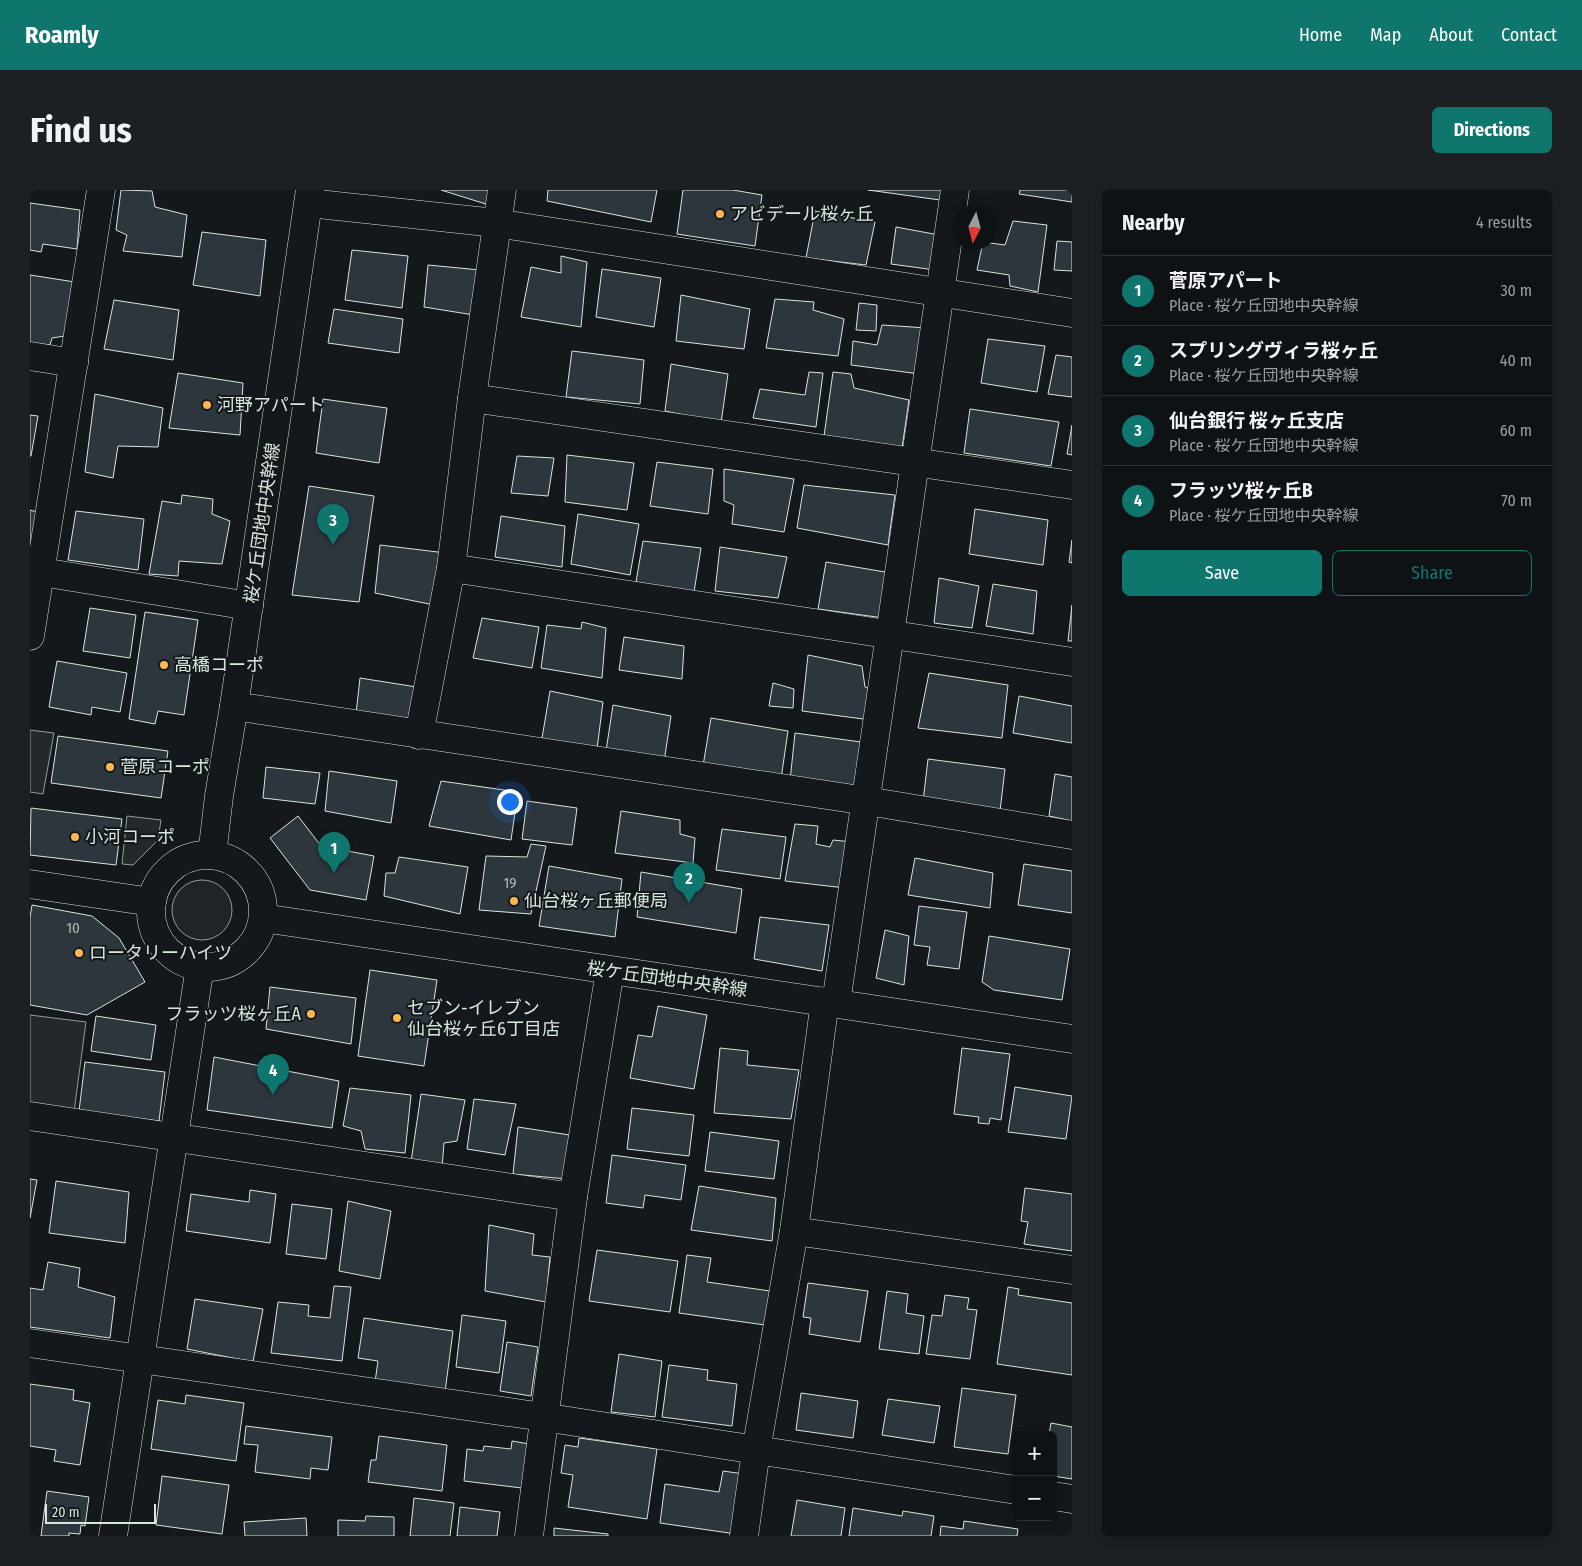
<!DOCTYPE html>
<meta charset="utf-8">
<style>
:root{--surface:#0f1215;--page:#1d2022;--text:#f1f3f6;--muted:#9b9ea0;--line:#2f3234;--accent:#0f766e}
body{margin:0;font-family:"Fira Sans Condensed","Noto Sans JP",sans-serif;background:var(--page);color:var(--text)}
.controls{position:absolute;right:15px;bottom:15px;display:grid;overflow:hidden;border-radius:8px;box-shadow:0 2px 8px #0003}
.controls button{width:45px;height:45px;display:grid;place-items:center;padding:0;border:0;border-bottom:1px solid var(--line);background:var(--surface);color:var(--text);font:25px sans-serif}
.compass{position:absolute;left:922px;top:15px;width:45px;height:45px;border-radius:50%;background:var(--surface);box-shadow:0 2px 8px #0003;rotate:186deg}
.scale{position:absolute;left:15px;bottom:12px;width:111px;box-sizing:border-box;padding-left:5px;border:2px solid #d8e6dc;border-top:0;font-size:14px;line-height:18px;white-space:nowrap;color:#d8e6dc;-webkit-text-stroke:4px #14181c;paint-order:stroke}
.you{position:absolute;left:479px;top:611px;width:18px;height:18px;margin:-12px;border:4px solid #fff;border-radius:50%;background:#1a73e8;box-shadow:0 0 0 8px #1a73e833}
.badge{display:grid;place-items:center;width:32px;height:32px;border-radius:50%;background:var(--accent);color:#fff;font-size:16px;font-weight:700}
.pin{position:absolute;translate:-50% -41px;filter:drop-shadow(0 1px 2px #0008)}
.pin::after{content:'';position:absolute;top:26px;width:18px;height:15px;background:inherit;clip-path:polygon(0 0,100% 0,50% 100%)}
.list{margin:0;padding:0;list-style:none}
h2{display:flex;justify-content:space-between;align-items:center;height:65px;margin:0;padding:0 20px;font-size:21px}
h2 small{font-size:16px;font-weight:400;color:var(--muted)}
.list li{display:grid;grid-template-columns:32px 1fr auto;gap:15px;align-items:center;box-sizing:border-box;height:70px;padding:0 20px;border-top:1px solid var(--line)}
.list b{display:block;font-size:19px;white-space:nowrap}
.list p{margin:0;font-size:16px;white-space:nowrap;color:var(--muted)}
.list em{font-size:16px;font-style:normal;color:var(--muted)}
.actions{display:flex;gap:10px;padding:15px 20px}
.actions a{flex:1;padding:11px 0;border:1px solid var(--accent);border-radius:8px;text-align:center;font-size:18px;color:var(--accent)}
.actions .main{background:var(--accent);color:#fff}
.map{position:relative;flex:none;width:1042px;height:1346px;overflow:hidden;border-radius:8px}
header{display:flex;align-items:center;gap:30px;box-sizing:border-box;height:70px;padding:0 25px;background:var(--accent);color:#fff}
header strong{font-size:24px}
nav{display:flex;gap:28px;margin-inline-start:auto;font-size:18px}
.intro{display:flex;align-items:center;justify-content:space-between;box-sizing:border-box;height:120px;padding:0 30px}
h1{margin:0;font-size:35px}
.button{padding:12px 22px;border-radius:8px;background:var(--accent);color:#fff;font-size:18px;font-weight:700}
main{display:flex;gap:30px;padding:0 30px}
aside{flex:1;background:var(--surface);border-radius:8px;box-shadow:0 2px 8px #0003}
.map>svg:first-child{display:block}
.green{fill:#202428;stroke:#939e99}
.parking{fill:#24282b;stroke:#939e99}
.building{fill:#2c363c;stroke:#d8e6dc}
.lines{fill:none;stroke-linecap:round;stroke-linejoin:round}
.minor-casing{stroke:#d8e6dc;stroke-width:29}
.tertiary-casing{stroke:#d8e6dc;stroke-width:29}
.minor{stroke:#14181c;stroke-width:28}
.tertiary{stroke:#14181c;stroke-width:28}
.poi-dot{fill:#ffb74d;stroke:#14181c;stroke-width:2}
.labels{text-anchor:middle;stroke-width:4;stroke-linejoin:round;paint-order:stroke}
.number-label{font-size:15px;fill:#adbab4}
.poi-label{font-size:18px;fill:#d8e6dc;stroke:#14181c;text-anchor:start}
.street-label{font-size:18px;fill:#d8e6dc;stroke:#14181c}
</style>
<header>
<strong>Roamly</strong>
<nav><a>Home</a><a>Map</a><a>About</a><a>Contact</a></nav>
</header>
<div class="intro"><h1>Find us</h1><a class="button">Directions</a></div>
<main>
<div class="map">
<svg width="1042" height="1346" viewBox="0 0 1042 1346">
<rect width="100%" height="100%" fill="#14181c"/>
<circle class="green" cx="172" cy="720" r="30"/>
<g class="parking">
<path d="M 0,540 L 24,543 L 13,604 L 0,602 Z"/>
<path d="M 97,626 L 131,630 L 128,650 L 103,675 L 92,674 Z"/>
<path d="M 0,825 L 56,832 L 44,922 L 0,916 Z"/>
</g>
<g class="building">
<path d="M 91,0 L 122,1 L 125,17 L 157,25 L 152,67 L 93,61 L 97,45 L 86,40 Z"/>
<path d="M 411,0 L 462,0 L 459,15 Z"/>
<path d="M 518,0 L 627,0 L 621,32 L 517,11 Z"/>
<path d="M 653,0 L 703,0 L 732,5 L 725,56 L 647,44 Z"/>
<path d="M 838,0 L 911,0 L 910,10 Z"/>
<path d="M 990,0 L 1042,0 L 1042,12 L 989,4 Z"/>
<path d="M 0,13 L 50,20 L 47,59 L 13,54 L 11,62 L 0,60 Z"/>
<path d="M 785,21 L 845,32 L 836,75 L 776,68 Z"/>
<path d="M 983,31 L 1017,35 L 1008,102 L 980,96 L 979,85 L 947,80 L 953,52 L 975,55 Z"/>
<path d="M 866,37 L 909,45 L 905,80 L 861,74 Z"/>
<path d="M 172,42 L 236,50 L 230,106 L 163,95 Z"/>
<path d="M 1027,51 L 1042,52 L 1042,81 L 1024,80 Z"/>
<path d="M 322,60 L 378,66 L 372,118 L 315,110 Z"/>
<path d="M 531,66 L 557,72 L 551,137 L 491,127 L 501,77 L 531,83 Z"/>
<path d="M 398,75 L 450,80 L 444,125 L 394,117 Z"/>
<path d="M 572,79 L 631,88 L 624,137 L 566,127 Z"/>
<path d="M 0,85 L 45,92 L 35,146 L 22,148 L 20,155 L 0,153 Z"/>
<path d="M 651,105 L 720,119 L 714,159 L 646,151 Z"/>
<path d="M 745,109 L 784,112 L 783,120 L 814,129 L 808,166 L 736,158 Z"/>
<path d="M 84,110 L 149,120 L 143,170 L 74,159 Z"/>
<path d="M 829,113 L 847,115 L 846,141 L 826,140 Z"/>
<path d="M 304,119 L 373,129 L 369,163 L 298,153 Z"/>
<path d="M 852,135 L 897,138 L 890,184 L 821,175 L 823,151 L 847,155 Z"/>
<path d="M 958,149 L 1015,156 L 1007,202 L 951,193 Z"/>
<path d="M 542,161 L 614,170 L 610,214 L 536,207 Z"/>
<path d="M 1026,165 L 1042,167 L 1042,207 L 1018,204 Z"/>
<path d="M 641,174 L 698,184 L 691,233 L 635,221 Z"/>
<path d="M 779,182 L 793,183 L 786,237 L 723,228 L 730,199 L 775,205 Z"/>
<path d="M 803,182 L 821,184 L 824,198 L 879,210 L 872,258 L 794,246 Z"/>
<path d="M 148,183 L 213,193 L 210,245 L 139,238 Z"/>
<path d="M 65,204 L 133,218 L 128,257 L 88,256 L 83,288 L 55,282 Z"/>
<path d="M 293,209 L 357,218 L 349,273 L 286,263 Z"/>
<path d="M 940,219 L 1029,232 L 1021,276 L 934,263 Z"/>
<path d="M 0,225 L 8,226 L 1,266 L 0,266 Z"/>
<path d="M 1042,235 L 1042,265 L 1037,264 Z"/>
<path d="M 537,265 L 604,273 L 597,320 L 535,312 Z"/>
<path d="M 487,266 L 524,268 L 518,306 L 481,303 Z"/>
<path d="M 627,272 L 683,279 L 678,324 L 620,316 Z"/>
<path d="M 694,279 L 764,289 L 754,342 L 702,334 L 704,315 L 694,311 Z"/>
<path d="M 774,295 L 865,305 L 858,355 L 767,338 Z"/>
<path d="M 279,296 L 344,306 L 329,412 L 262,405 Z"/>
<path d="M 152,305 L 183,309 L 182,324 L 200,331 L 192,374 L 149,371 L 148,386 L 119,384 L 132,311 L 151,314 Z"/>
<path d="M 945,319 L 1018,330 L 1013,375 L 939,364 Z"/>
<path d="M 0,320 L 7,322 L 0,359 Z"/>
<path d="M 46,321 L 114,329 L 108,380 L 38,370 Z"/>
<path d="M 548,324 L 609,334 L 600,385 L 541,374 Z"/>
<path d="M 471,326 L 535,336 L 532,377 L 465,367 Z"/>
<path d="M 1042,350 L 1042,373 L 1039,372 Z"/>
<path d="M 613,351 L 671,358 L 664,402 L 606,392 Z"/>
<path d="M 350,355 L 416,363 L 409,416 L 345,403 Z"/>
<path d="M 690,357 L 757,367 L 748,408 L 685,401 Z"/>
<path d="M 796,372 L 861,383 L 854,428 L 788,419 Z"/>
<path d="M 909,388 L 949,396 L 942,438 L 904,433 Z"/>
<path d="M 963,394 L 1007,401 L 1003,444 L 956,436 Z"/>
<path d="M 1042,415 L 1042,451 L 1038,451 Z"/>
<path d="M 60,418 L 106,425 L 100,468 L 53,461 Z"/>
<path d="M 115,422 L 168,430 L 154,525 L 128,521 L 125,534 L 99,529 Z"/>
<path d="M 452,428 L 509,437 L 502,478 L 443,468 Z"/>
<path d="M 552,432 L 576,438 L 572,488 L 511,478 L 517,435 L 551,439 Z"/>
<path d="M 594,447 L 654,456 L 652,489 L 589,480 Z"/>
<path d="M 778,465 L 832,476 L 835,497 L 845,501 L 841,530 L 772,521 Z"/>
<path d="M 27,471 L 97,483 L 90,522 L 62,517 L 61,525 L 19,517 Z"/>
<path d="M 899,483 L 978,495 L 972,548 L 888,538 Z"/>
<path d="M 330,488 L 393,498 L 387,533 L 326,524 Z"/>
<path d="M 743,493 L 764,499 L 763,518 L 739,516 Z"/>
<path d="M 520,501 L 573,512 L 567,559 L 511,554 Z"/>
<path d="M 989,506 L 1042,516 L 1042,553 L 983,543 Z"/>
<path d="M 583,515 L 641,526 L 634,572 L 576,561 Z"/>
<path d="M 681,528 L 758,541 L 751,589 L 673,576 Z"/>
<path d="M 765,543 L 831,552 L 826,598 L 760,591 Z"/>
<path d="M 28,546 L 138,561 L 131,608 L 21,593 Z"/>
<path d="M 898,569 L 975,579 L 970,621 L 893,612 Z"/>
<path d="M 236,577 L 290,583 L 285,614 L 233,608 Z"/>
<path d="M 299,581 L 367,591 L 361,633 L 295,621 Z"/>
<path d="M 1025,584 L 1042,587 L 1042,631 L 1019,626 Z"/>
<path d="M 411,591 L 488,602 L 481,650 L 399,636 Z"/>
<path d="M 497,611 L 547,618 L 542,655 L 492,649 Z"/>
<path d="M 1,618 L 92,629 L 86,675 L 0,665 Z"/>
<path d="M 591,621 L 650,630 L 650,644 L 665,648 L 663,673 L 585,663 Z"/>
<path d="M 268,626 L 291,656 L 344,666 L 336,710 L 280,700 L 240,648 Z"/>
<path d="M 765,634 L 788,636 L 786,654 L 800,657 L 803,650 L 822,652 L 815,698 L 755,691 Z"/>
<path d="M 692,639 L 756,647 L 750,689 L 686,680 Z"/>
<path d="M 501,654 L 516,656 L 501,724 L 449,720 L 456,666 L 497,667 Z"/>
<path d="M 369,667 L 438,677 L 430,724 L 354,706 L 356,683 L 365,683 Z"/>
<path d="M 885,668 L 963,683 L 960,718 L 878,705 Z"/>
<path d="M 994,674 L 1042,681 L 1042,723 L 988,715 Z"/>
<path d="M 519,676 L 592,689 L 585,747 L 509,736 Z"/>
<path d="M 611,682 L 712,699 L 706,743 L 607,727 Z"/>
<path d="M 2,715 L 62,726 L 89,748 L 115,792 L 57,825 L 0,815 L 0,727 Z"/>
<path d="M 889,716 L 937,722 L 929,779 L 897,775 L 900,757 L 884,755 Z"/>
<path d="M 730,727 L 799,735 L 792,781 L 724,769 Z"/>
<path d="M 855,740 L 879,746 L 874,795 L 846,788 Z"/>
<path d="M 959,746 L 1040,759 L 1032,810 L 964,800 L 952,792 Z"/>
<path d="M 340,780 L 407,790 L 394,876 L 328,866 Z"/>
<path d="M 240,797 L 326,808 L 321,854 L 236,839 Z"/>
<path d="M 628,816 L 677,825 L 664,899 L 600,888 L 608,845 L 622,847 Z"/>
<path d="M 66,826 L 126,835 L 121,870 L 61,861 Z"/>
<path d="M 690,858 L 718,861 L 717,875 L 769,880 L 761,929 L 684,923 Z"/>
<path d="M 932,858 L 980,864 L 971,930 L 960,928 L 959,934 L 948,933 L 949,927 L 924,924 Z"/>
<path d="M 184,867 L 309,891 L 302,938 L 177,920 Z"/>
<path d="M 55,872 L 135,882 L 129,931 L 49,921 Z"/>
<path d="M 985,897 L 1042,906 L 1036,949 L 978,942 Z"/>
<path d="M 320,898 L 381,905 L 375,963 L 335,959 L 331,941 L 313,936 Z"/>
<path d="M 391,904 L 435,910 L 427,951 L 414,953 L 412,978 L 381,972 Z"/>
<path d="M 444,909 L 486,914 L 475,965 L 437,959 Z"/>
<path d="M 602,918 L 664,925 L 659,966 L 597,959 Z"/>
<path d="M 488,937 L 546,946 L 537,989 L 483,984 Z"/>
<path d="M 680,942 L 749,951 L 744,989 L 675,981 Z"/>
<path d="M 582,965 L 656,975 L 651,1010 L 615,1005 L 613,1018 L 576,1013 Z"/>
<path d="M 0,989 L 7,990 L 0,1028 Z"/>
<path d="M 26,991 L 99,1002 L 95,1053 L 19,1043 Z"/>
<path d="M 669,996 L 746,1008 L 742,1051 L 661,1040 Z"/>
<path d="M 995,998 L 1042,1004 L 1042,1061 L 994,1054 L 998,1032 L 991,1031 Z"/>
<path d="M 220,1000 L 246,1004 L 240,1053 L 156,1041 L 161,1004 L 219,1012 Z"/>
<path d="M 318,1011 L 361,1021 L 350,1089 L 309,1081 Z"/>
<path d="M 262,1014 L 302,1019 L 296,1069 L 256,1064 Z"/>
<path d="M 459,1035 L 504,1044 L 502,1065 L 520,1067 L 516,1112 L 455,1101 Z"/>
<path d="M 567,1060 L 648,1071 L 640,1122 L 559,1111 Z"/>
<path d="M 657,1065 L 681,1068 L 677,1092 L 740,1101 L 735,1135 L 649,1123 Z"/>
<path d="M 18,1072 L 50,1078 L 48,1097 L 85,1107 L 80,1148 L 0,1137 L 0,1098 L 13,1100 Z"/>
<path d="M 778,1093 L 838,1101 L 830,1152 L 779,1144 L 781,1128 L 773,1127 Z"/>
<path d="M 304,1096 L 321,1097 L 312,1171 L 241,1163 L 248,1112 L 279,1115 L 278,1126 L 300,1128 Z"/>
<path d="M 978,1097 L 989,1099 L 988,1105 L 1042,1113 L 1042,1185 L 967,1174 Z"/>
<path d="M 857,1101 L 878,1104 L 876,1123 L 894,1126 L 889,1164 L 849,1159 Z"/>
<path d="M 915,1105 L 939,1108 L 937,1119 L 947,1120 L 940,1169 L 896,1164 L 902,1125 L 912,1126 Z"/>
<path d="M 165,1109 L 233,1119 L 223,1172 L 157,1159 Z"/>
<path d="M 432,1125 L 476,1131 L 469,1183 L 426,1177 Z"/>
<path d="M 334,1128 L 423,1141 L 415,1202 L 345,1192 L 348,1171 L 328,1168 Z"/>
<path d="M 477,1152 L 508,1157 L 501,1206 L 470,1201 Z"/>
<path d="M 589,1164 L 632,1171 L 625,1227 L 581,1222 Z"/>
<path d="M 639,1175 L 678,1180 L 677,1190 L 707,1194 L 702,1236 L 632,1227 Z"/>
<path d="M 0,1194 L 44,1200 L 43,1210 L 60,1213 L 50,1275 L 24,1271 L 26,1260 L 0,1256 Z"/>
<path d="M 932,1198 L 986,1205 L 978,1264 L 924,1257 Z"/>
<path d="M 771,1203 L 828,1211 L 823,1248 L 766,1240 Z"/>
<path d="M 156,1205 L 214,1213 L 206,1271 L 121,1259 L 128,1210 L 155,1214 Z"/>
<path d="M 858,1209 L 910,1216 L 904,1253 L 852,1245 Z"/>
<path d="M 1021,1233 L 1042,1237 L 1042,1289 L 1023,1286 L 1023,1245 L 1019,1245 Z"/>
<path d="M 216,1236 L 302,1247 L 298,1280 L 281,1278 L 280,1289 L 225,1282 L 228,1255 L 214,1254 Z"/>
<path d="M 349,1246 L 417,1255 L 412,1301 L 338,1292 L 341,1270 L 346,1270 Z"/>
<path d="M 549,1248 L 627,1259 L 617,1329 L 538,1317 L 543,1285 L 531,1283 L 535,1255 L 548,1257 Z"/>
<path d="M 482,1251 L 505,1255 L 500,1299 L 434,1291 L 437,1259 L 453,1261 L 454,1256 L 481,1259 Z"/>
<path d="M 693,1281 L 721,1285 L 713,1345 L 630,1333 L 635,1294 L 689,1302 Z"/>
<path d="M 132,1286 L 199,1295 L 192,1344 L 126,1335 Z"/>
<path d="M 17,1301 L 59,1307 L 55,1336 L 51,1335 L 50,1344 L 39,1343 L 39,1346 L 11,1346 Z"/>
<path d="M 384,1308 L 424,1313 L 420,1346 L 380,1346 Z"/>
<path d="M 767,1310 L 815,1318 L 811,1346 L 761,1346 Z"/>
<path d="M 430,1317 L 470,1322 L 467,1346 L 427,1346 Z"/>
<path d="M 823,1318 L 872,1326 L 873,1321 L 904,1326 L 901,1346 L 819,1346 Z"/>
<path d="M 336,1326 L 364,1327 L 364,1346 L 308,1346 L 308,1330 L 335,1331 Z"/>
<path d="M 276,1328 L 277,1346 L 215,1346 L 214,1332 Z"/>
<path d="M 934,1331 L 988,1339 L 987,1346 L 910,1346 L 911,1336 L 933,1339 Z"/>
<path d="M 524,1338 L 578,1344 L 578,1346 L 524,1346 Z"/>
</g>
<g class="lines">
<defs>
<g id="minor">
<path d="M 279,13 L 466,33 L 1042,123"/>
<path d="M 0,166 L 44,173"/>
<path d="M 442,208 L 1042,295"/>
<path d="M 421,378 L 1042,472"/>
<path d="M 0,380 L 219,416"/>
<path d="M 0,446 L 71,0"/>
<path d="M 204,516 L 837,611 L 1042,645"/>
<path d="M 389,545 L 421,378 L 442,208 L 472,0"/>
<path d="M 806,813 L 925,0"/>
<path d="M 0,926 L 543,1007"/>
<path d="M 764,1041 L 1042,1080"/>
<path d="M 0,1153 L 513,1227 L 986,1300"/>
<path d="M 1023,1306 L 1042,1309"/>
<path d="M 83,1346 L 170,776"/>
<path d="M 499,1346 L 543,1007 L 580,781"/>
<path d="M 714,1346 L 726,1261 L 764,1041 L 795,811"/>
</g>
<g id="tertiary">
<path d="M 182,665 L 189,606 L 204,516 L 280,0"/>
<circle cx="177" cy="721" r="56"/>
<path d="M 0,694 L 122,712"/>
<path d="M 233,728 L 1042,849"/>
</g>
</defs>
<use href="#minor" class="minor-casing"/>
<use href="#tertiary" class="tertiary-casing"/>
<use href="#minor" class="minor"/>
<use href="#tertiary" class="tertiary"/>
</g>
<g class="poi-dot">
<circle cx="690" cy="24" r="5"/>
<circle cx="177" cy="215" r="5"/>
<circle cx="134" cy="475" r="5"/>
<circle cx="80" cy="577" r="5"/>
<circle cx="45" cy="647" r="5"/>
<circle cx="484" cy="711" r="5"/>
<circle cx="49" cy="763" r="5"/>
<circle cx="281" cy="824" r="5"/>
<circle cx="367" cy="828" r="5"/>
</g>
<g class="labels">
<g class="number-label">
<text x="480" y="698">19</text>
<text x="43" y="743">10</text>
</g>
<g class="poi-label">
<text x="700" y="30">アビデール桜ヶ丘</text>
<text x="187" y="221">河野アパート</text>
<text x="144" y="481">高橋コーポ</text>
<text x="90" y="583">菅原コーポ</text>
<text x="55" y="653">小河コーポ</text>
<text x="494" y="717">仙台桜ヶ丘郵便局</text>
<text x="59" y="769">ロータリーハイツ</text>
<text x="377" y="824">セブン-イレブン<tspan x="377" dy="21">仙台桜ヶ丘6丁目店</tspan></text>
<text x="271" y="830" text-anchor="end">フラッツ桜ヶ丘A</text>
</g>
<g class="street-label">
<text transform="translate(232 333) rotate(-82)" y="6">桜ケ丘団地中央幹線</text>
<text transform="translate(637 789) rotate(8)" y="6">桜ケ丘団地中央幹線</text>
</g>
</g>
</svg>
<div class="controls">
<button>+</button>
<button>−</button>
</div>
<svg class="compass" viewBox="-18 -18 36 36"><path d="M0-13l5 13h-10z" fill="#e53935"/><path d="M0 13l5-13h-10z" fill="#9b9ea0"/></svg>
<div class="scale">20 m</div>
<div class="you"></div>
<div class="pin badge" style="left:304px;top:683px">1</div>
<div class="pin badge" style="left:659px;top:713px">2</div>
<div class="pin badge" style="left:303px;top:355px">3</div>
<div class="pin badge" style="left:243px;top:905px">4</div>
</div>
<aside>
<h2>Nearby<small>4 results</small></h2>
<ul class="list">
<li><span class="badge">1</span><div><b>菅原アパート</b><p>Place · 桜ケ丘団地中央幹線</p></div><em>30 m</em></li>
<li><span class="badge">2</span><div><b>スプリングヴィラ桜ヶ丘</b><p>Place · 桜ケ丘団地中央幹線</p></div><em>40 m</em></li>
<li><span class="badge">3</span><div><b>仙台銀行 桜ヶ丘支店</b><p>Place · 桜ケ丘団地中央幹線</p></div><em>60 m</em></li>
<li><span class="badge">4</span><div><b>フラッツ桜ヶ丘B</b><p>Place · 桜ケ丘団地中央幹線</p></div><em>70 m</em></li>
</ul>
<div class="actions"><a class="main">Save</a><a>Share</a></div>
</aside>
</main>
